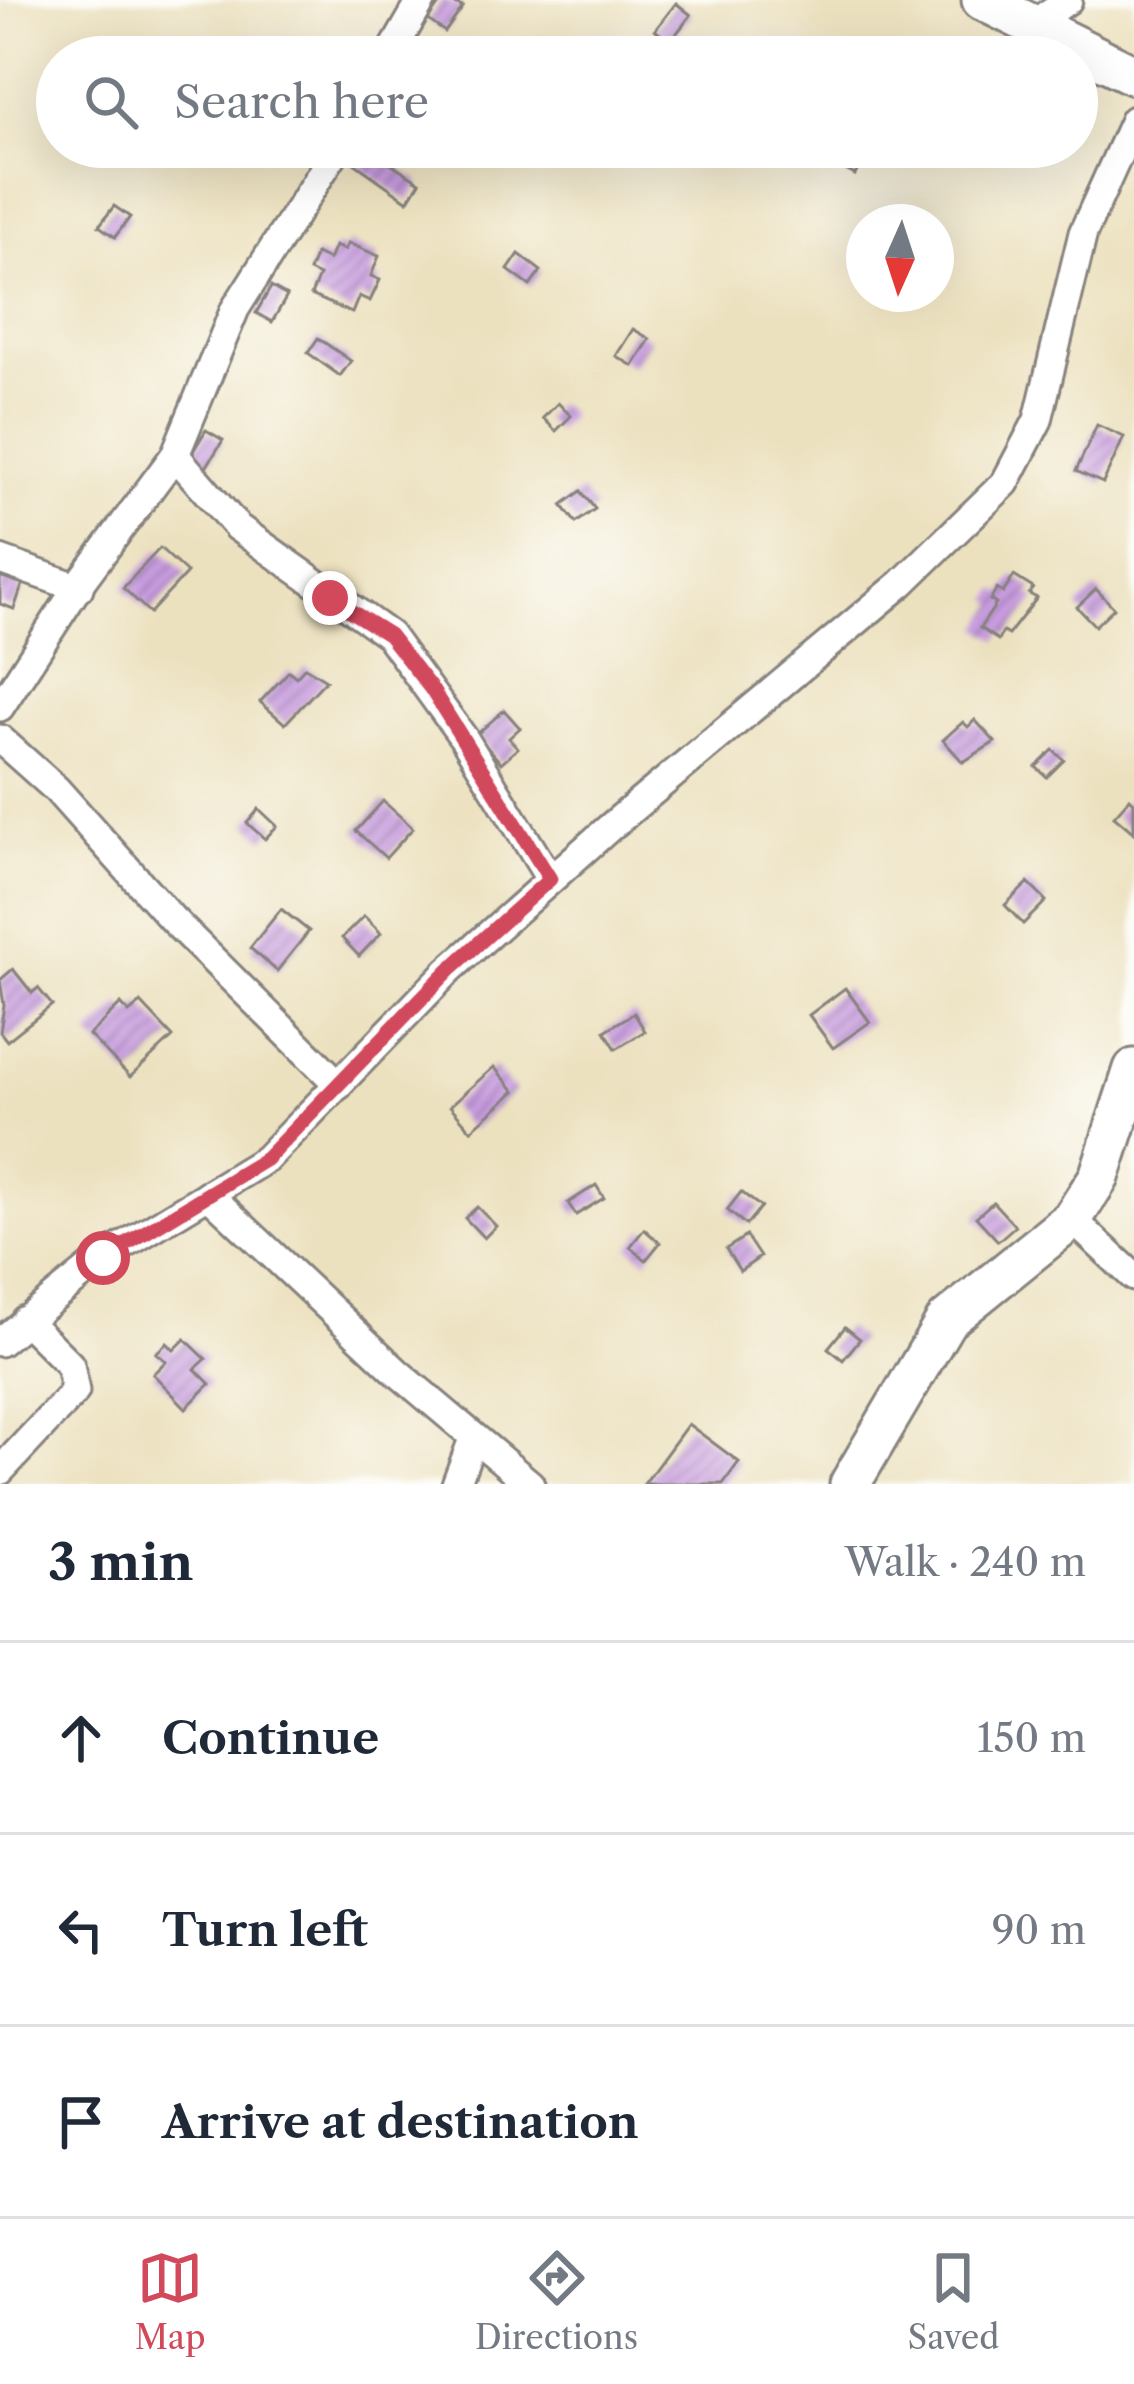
<!DOCTYPE html>
<meta charset="utf-8">
<style>
:root{--surface:#fff;--page:#f2f2f3;--text:#1f2937;--muted:#747a83;--line:#e0e1e3;--accent:#d1495b}
body{margin:0;font-family:"Libre Caslon Text",serif;background:var(--page);color:var(--text)}
.compass{position:absolute;left:846px;top:204px;width:108px;height:108px;border-radius:50%;background:var(--surface);box-shadow:0 12px 48px #0002;rotate:183deg}
.stop{position:absolute;width:36px;height:36px;margin:-27px;border:9px solid #d1495b;border-radius:50%;background:#fff}
.stop.end{background:#d1495b;border-color:#fff;box-shadow:0 3px 12px #0008}
.list{margin:0;padding:0;list-style:none}
h2{display:flex;justify-content:space-between;align-items:center;height:156px;margin:0;padding:0 48px;font-size:51px}
h2 small{font-size:39px;font-weight:400;color:var(--muted)}
.list li{display:grid;grid-template-columns:78px 1fr auto;gap:36px;align-items:center;box-sizing:border-box;height:192px;padding:0 48px;border-top:3px solid var(--line)}
.list b{display:block;font-size:45px;white-space:nowrap}
.list em{font-size:39px;font-style:normal;color:var(--muted)}
.icon{flex:none;width:66px;height:66px;fill:none;stroke:currentColor;stroke-width:2;stroke-linecap:round;stroke-linejoin:round}
.map{position:relative;flex:none;width:1134px;height:1484px;overflow:hidden}
.search{position:absolute;background:var(--surface);box-shadow:0 12px 48px #0002;left:36px;right:36px;top:36px;height:132px;display:flex;align-items:center;gap:30px;box-sizing:border-box;padding:0 42px;border-radius:66px;color:var(--muted);font-size:45px}
.sheet{height:732px;background:var(--surface)}
nav{display:flex;justify-content:space-around;align-items:center;box-sizing:border-box;height:168px;border-top:3px solid var(--line);background:var(--surface);font-size:33px;color:var(--muted)}
nav a{display:grid;justify-items:center;gap:6px}
nav .on{color:var(--accent)}
.map>svg:first-child{display:block}
.building{fill:url(#building-hatch)}
.lines{fill:none;stroke-linecap:round;stroke-linejoin:round}
.street-casing{stroke:#87827d;stroke-width:33}
.secondary-casing{stroke:#87827d;stroke-width:45}
.street{stroke:#fff;stroke-width:27}
.secondary{stroke:#fff;stroke-width:39}
.route{stroke:#d1495b;stroke-width:15}
</style>
<div class="map">
<svg width="1134" height="1484" viewBox="0 0 1134 1484">
<defs>
<pattern id="building-hatch" width="6" height="6" patternUnits="userSpaceOnUse" patternTransform="scale(3)"><rect width="6" height="6" fill="#c79bde"/><path d="M-1 1l2-2M0 6l6-6M5 7l2-2" fill="none" stroke="#a17eb5"/></pattern>
</defs>
<rect width="100%" height="100%" fill="#fdfcf7"/>
<filter id="ink" filterUnits="userSpaceOnUse"><feTurbulence type="fractalNoise" baseFrequency=".00833" numOctaves="2"/><feDisplacementMap in="SourceGraphic" scale="24" xChannelSelector="R" yChannelSelector="G"/><feConvolveMatrix kernelMatrix="1 2 1 2 8 2 1 2 1" color-interpolation-filters="sRGB"/></filter>
<filter id="wash" filterUnits="userSpaceOnUse"><feTurbulence type="fractalNoise" baseFrequency=".004" numOctaves="4" result="noise"/><feDisplacementMap in="SourceGraphic" scale="48" xChannelSelector="R" yChannelSelector="G"/><feGaussianBlur stdDeviation="2.7" result="paint"/><feColorMatrix in="noise" values="0 0 0 0 0 0 0 0 0 0 0 0 0 0 0 0 0 1.4 0 .05"/><feComposite in="paint" operator="in"/></filter>
<g filter="url(#wash)">
<rect width="100%" height="100%" fill="#ece1bf"/>
<g id="blocks">
<g class="building">
<path d="M 442,0 L 463,7 L 445,32 L 428,20 Z"/>
<path d="M 676,3 L 691,15 L 670,42 L 655,30 Z"/>
<path d="M 365,147 L 420,182 L 408,201 L 354,163 Z"/>
<path d="M 836,147 L 864,158 L 855,175 L 829,161 Z"/>
<path d="M 114,206 L 130,217 L 115,237 L 99,226 Z"/>
<path d="M 348,243 L 379,256 L 371,276 L 380,280 L 370,301 L 359,296 L 352,313 L 311,295 L 319,276 L 309,271 L 316,254 L 329,260 L 335,246 L 345,250 Z"/>
<path d="M 519,254 L 541,271 L 530,286 L 508,270 Z"/>
<path d="M 271,287 L 287,296 L 272,322 L 256,313 Z"/>
<path d="M 633,329 L 650,339 L 633,366 L 616,356 Z"/>
<path d="M 318,338 L 351,361 L 340,376 L 308,353 Z"/>
<path d="M 558,403 L 571,416 L 556,431 L 543,418 Z"/>
<path d="M 1097,425 L 1124,437 L 1103,483 L 1076,471 Z"/>
<path d="M 206,430 L 223,440 L 204,471 L 187,461 Z"/>
<path d="M 581,491 L 595,509 L 576,523 L 562,505 Z"/>
<path d="M 160,548 L 187,573 L 150,613 L 123,588 Z"/>
<path d="M 0,576 L 23,583 L 14,609 L 0,604 Z"/>
<path d="M 1014,576 L 1033,588 L 1029,594 L 1037,598 L 1008,635 L 1003,632 L 998,640 L 980,628 L 996,604 L 990,600 L 997,589 L 1003,593 Z"/>
<path d="M 1096,589 L 1114,608 L 1095,626 L 1077,607 Z"/>
<path d="M 305,667 L 326,680 L 285,724 L 260,702 L 289,671 L 296,677 Z"/>
<path d="M 504,710 L 520,728 L 509,738 L 518,748 L 501,763 L 476,735 Z"/>
<path d="M 975,720 L 995,742 L 963,762 L 943,740 L 963,722 L 968,727 Z"/>
<path d="M 1053,750 L 1064,760 L 1047,777 L 1036,767 Z"/>
<path d="M 1130,798 L 1134,802 L 1134,833 L 1114,816 Z"/>
<path d="M 383,801 L 413,828 L 386,858 L 356,831 Z"/>
<path d="M 259,809 L 277,826 L 265,839 L 247,823 Z"/>
<path d="M 1028,883 L 1046,901 L 1023,924 L 1005,905 Z"/>
<path d="M 281,909 L 309,931 L 277,971 L 250,948 Z"/>
<path d="M 364,916 L 381,933 L 359,956 L 342,938 Z"/>
<path d="M 13,969 L 32,993 L 38,988 L 52,1005 L 7,1041 L 0,1032 L 4,1005 L 0,980 Z"/>
<path d="M 845,988 L 870,1022 L 833,1048 L 809,1015 Z"/>
<path d="M 141,1003 L 173,1037 L 130,1077 L 89,1035 L 121,1004 L 129,1013 Z"/>
<path d="M 634,1013 L 645,1031 L 616,1049 L 605,1031 Z"/>
<path d="M 494,1067 L 515,1091 L 471,1130 L 450,1106 Z"/>
<path d="M 596,1185 L 604,1198 L 576,1215 L 568,1203 Z"/>
<path d="M 741,1192 L 761,1207 L 746,1225 L 727,1210 Z"/>
<path d="M 993,1202 L 1015,1226 L 998,1241 L 976,1217 Z"/>
<path d="M 477,1207 L 496,1226 L 484,1238 L 465,1218 Z"/>
<path d="M 644,1229 L 660,1243 L 646,1260 L 630,1247 Z"/>
<path d="M 746,1236 L 760,1257 L 740,1271 L 726,1249 Z"/>
<path d="M 845,1327 L 860,1339 L 843,1360 L 828,1348 Z"/>
<path d="M 185,1339 L 206,1359 L 195,1369 L 210,1384 L 186,1408 L 153,1374 L 166,1361 L 156,1353 L 167,1343 L 174,1350 Z"/>
<path d="M 688,1424 L 739,1462 L 723,1484 L 644,1484 Z"/>
</g>
</g>
</g>
<g filter="url(#ink)">
<use href="#blocks" fill-opacity="0" stroke="#87827d" stroke-width="3"/>
<g class="lines">
<defs>
<g id="street">
<path d="M 1036,22 L 1068,0"/>
<path d="M 389,57 L 422,0"/>
<path d="M 175,455 L 237,527 L 389,635 L 465,740 L 550,879"/>
<path d="M 0,560 L 79,588"/>
<path d="M 0,707 L 83,579 L 175,455 L 235,309 L 338,147"/>
<path d="M 0,739 L 56,789 L 172,919 L 339,1085"/>
<path d="M 208,1194 L 397,1372 L 530,1484"/>
<path d="M 1072,1219 L 1134,1277"/>
<path d="M 0,1342 L 103,1258 L 266,1159 L 449,970 L 609,828 L 902,583 L 1005,483 L 1038,420 L 1083,233 L 1134,120"/>
<path d="M 0,1471 L 75,1391 L 70,1365 L 25,1320"/>
<path d="M 456,1484 L 473,1439"/>
</g>
<g id="secondary">
<path d="M 982,0 L 1134,75"/>
<path d="M 850,1484 L 946,1321 L 1072,1219 L 1099,1177 L 1134,1069"/>
</g>
</defs>
<use href="#street" class="street-casing"/>
<use href="#secondary" class="secondary-casing"/>
<use href="#street" class="street"/>
<use href="#secondary" class="secondary"/>
</g>
</g>
<g class="lines" filter="url(#ink)">
<path class="route" d="M 103,1258 L 266,1159 L 449,970 L 550,879 L 432,690 L 389,635 L 330,598"/>
</g>
</svg>
<svg class="compass" viewBox="-18 -18 36 36"><path d="M0-13l5 13h-10z" fill="#e53935"/><path d="M0 13l5-13h-10z" fill="#747a83"/></svg>
<div class="stop" style="left:103px;top:1258px"></div>
<div class="stop end" style="left:330px;top:598px"></div>
<div class="search"><svg class="icon" aria-label="search" viewBox="0 0 24 24"><circle cx="10" cy="10" r="6"/><path d="M15 15l6 6"/></svg>Search here</div>
</div>
<section class="sheet">
<h2>3 min<small>Walk · 240 m</small></h2>
<ul class="list">
<li><svg class="icon" aria-label="ahead" viewBox="0 0 24 24"><path d="M12 20V5M6 11l6-6 6 6"/></svg><div><b>Continue</b></div><em>150 m</em></li>
<li><svg class="icon" aria-label="left" viewBox="0 0 24 24"><path d="M17 20v-9H6M10 6l-5 5 5 5"/></svg><div><b>Turn left</b></div><em>90 m</em></li>
<li><svg class="icon" aria-label="arrive" viewBox="0 0 24 24"><path d="M6 21V4h12l-3 4 3 4H6"/></svg><div><b>Arrive at destination</b></div></li>
</ul>
</section>
<nav>
<a class="on"><svg class="icon" aria-label="map" viewBox="0 0 24 24"><path d="M3 6l6-2 6 2 6-2v14l-6 2-6-2-6 2zM9 4v14M15 6v14"/></svg>Map</a>
<a><svg class="icon" aria-label="directions" viewBox="0 0 24 24"><path d="M12 3l9 9-9 9-9-9zM9 14v-3h6M13 9l2 2-2 2"/></svg>Directions</a>
<a><svg class="icon" aria-label="saved" viewBox="0 0 24 24"><path d="M7 4h10v16l-5-4-5 4z"/></svg>Saved</a>
</nav>
